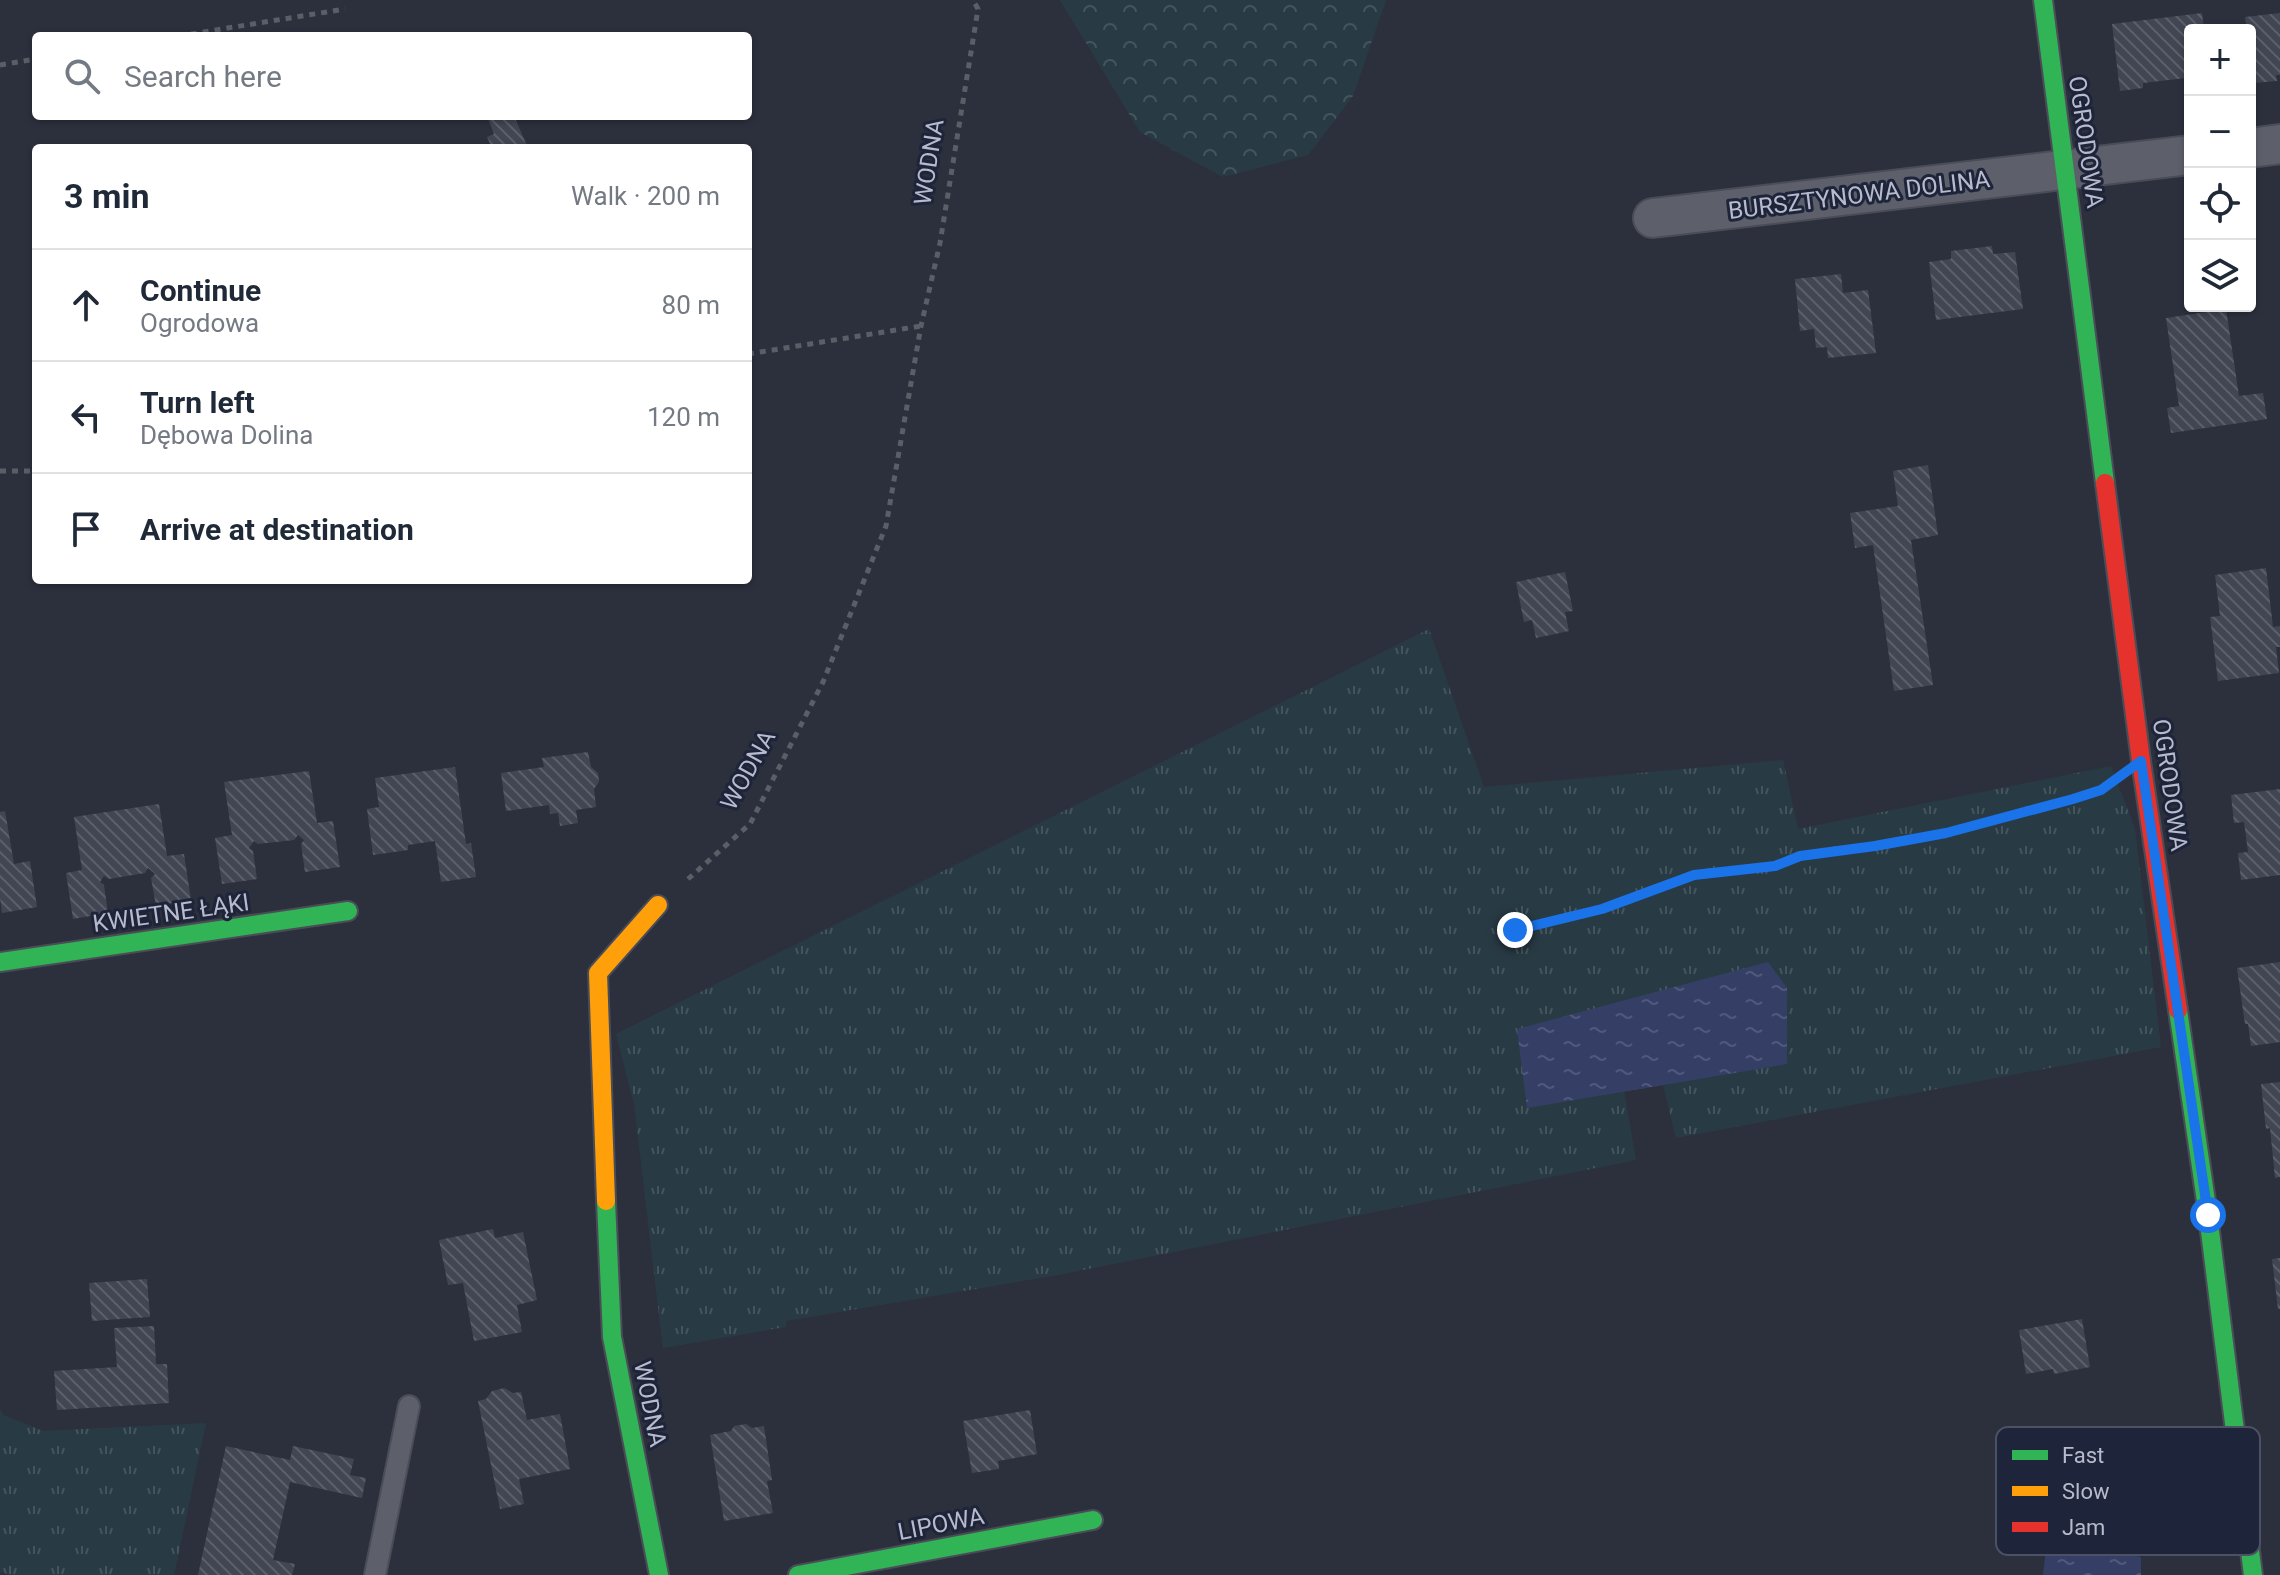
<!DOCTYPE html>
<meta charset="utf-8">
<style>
:root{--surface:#fff;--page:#f6f6f7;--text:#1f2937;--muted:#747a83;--line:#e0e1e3}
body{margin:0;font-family:Roboto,sans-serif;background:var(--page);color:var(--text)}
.controls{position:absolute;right:24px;top:24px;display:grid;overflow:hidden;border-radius:8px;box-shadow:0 2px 6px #0004}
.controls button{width:72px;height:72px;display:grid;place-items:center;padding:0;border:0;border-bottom:2px solid var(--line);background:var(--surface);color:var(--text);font:40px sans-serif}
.stop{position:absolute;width:24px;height:24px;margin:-18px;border:6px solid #1a73e8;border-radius:50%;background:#fff}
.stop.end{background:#1a73e8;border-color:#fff;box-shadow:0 2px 8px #0008}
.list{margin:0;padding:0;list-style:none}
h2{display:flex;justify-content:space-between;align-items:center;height:104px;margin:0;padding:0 32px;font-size:34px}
h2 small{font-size:26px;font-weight:400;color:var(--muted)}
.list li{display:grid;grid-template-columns:52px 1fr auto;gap:24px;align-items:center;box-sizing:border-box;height:112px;padding:0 32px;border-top:2px solid var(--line)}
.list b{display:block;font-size:30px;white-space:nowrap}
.list p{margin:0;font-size:26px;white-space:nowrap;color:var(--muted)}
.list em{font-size:26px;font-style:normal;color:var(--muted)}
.icon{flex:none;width:44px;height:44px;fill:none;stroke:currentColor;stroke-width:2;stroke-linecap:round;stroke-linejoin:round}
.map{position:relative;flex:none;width:2280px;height:1575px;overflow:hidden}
.search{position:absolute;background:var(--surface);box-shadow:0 2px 6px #0004;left:32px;top:32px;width:720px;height:88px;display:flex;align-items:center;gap:20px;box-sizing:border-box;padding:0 28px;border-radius:8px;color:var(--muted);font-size:30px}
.panel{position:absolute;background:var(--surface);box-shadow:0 2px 6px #0004;left:32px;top:144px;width:720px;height:440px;border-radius:8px}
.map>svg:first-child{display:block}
.grass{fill:url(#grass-tufts)}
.forest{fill:url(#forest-crowns)}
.water{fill:url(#water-ripples)}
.building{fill:url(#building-back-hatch)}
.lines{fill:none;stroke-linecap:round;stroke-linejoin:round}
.lane-casing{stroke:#4a4d57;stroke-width:24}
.street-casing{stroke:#4a4d57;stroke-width:42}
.fast-casing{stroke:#4a4d57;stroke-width:22}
.slow-casing{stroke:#4a4d57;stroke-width:22}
.jam-casing{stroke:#4a4d57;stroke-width:22}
.path{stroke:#5a5e67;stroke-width:5;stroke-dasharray:6 6;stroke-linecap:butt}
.lane{stroke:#5d606b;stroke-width:20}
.street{stroke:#5d606b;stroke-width:38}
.fast{stroke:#30b455;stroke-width:18}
.slow{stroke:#ff9f0a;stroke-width:18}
.jam{stroke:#e5322d;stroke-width:18}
.route{stroke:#1a73e8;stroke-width:10}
.labels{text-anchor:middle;stroke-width:6;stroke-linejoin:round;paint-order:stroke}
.street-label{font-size:24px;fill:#b7bbcd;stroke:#1e2439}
.key{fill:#1e2439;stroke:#4c5165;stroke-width:2}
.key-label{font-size:22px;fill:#b7bbcd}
</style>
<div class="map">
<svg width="2280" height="1575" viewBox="0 0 2280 1575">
<defs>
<pattern id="grass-tufts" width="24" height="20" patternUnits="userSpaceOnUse" patternTransform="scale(2)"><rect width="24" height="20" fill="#283a44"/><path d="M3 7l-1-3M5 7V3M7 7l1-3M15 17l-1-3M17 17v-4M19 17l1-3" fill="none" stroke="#45555e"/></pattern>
<pattern id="forest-crowns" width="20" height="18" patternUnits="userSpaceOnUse" patternTransform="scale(2)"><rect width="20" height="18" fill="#283a44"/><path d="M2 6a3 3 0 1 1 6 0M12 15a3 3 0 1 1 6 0" fill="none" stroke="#45555e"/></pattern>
<pattern id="water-ripples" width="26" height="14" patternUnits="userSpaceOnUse" patternTransform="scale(2)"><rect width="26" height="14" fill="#353f66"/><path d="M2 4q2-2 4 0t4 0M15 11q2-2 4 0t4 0" fill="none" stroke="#50597b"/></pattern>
<pattern id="building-back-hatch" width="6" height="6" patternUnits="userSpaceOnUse" patternTransform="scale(2)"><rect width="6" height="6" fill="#424652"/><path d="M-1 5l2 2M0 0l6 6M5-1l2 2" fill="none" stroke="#5b5f6a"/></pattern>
</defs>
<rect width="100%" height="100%" fill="#2c303d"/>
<g class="grass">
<path d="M 1429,629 L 1484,787 L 1783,760 L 1798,829 L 2111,766 L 2135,829 L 2161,1047 L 1676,1138 L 1663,1085 L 1787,1064 L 1527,1108 L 1624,1091 L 1636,1160 L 1058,1275 L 786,1321 L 786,1327 L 663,1348 L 634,1104 L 616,1034 Z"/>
<path d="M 0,1408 L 3,1415 L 43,1431 L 206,1423 L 174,1575 L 11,1575 L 0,1572 Z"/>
</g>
<path class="forest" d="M 1060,0 L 1386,0 L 1353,96 L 1308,155 L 1223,177 L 1140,132 Z"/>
<g class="water">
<path d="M 1768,962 L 1787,988 L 1787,1064 L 1527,1108 L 1517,1029 Z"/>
<path d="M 2091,1546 L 2141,1557 L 2141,1575 L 2043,1575 L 2046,1550 Z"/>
</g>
<g class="building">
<path d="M 2202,13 L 2204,30 L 2190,30 L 2190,83 L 2186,83 L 2186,78 L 2143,83 L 2143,88 L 2120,91 L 2112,24 Z"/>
<path d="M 2280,13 L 2280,75 L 2276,75 L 2277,81 L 2253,83 L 2250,30 L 2247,30 L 2245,17 Z"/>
<path d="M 487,116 L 514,116 L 528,148 L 492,148 L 487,137 L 494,134 Z"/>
<path d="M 1992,246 L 1993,254 L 2015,252 L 2023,309 L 1936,320 L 1929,262 L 1951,259 L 1951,251 Z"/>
<path d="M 1841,274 L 1843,293 L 1868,290 L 1876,353 L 1828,358 L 1827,347 L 1816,348 L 1814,329 L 1800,331 L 1795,279 Z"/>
<path d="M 2226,309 L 2239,396 L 2263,393 L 2267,419 L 2171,433 L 2167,408 L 2179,406 L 2166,318 Z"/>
<path d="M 1928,465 L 1938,535 L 1911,540 L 1933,685 L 1894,691 L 1873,545 L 1855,548 L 1850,513 L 1898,506 L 1893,471 Z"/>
<path d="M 2266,568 L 2273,627 L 2280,626 L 2280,647 L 2276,647 L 2279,673 L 2218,681 L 2210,617 L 2220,616 L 2215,575 Z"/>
<path d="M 1565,572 L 1573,611 L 1565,612 L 1569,631 L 1536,638 L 1532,620 L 1524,622 L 1516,582 Z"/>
<path d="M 588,752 L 591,767 L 598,773 L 599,782 L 594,789 L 596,807 L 576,810 L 578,823 L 560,826 L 558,813 L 550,814 L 549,805 L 506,811 L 501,773 L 544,767 L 542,758 Z"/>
<path d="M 455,767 L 466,844 L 471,843 L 476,877 L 441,882 L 435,841 L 408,845 L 408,850 L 373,855 L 367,809 L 379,807 L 375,778 Z"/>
<path d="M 309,771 L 317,823 L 333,821 L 340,867 L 305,872 L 301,844 L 304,840 L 298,835 L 294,840 L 258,844 L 254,841 L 249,848 L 253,851 L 257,879 L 222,884 L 215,838 L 232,835 L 224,782 Z"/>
<path d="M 2280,789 L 2280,875 L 2241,880 L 2238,853 L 2248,852 L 2244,822 L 2234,823 L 2231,795 Z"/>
<path d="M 159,804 L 167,856 L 184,854 L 191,900 L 156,906 L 151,878 L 155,874 L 148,868 L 145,873 L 109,879 L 104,876 L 100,882 L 104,885 L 108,913 L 73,919 L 66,873 L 82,870 L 74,817 Z"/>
<path d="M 5,811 L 14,864 L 30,861 L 37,907 L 2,913 L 0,898 L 0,812 Z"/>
<path d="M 2280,962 L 2280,1042 L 2251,1046 L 2248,1024 L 2245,1024 L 2237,968 Z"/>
<path d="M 2280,1082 L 2280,1177 L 2275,1178 L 2270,1128 L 2266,1129 L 2261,1084 Z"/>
<path d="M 493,1229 L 495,1238 L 523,1232 L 537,1300 L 517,1305 L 522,1332 L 474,1341 L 463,1283 L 448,1285 L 439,1240 Z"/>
<path d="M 2280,1258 L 2280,1309 L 2278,1309 L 2272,1259 Z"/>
<path d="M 147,1279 L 150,1317 L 92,1321 L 89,1283 Z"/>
<path d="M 2082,1319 L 2090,1367 L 2054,1374 L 2053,1369 L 2026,1374 L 2019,1330 Z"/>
<path d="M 154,1326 L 156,1364 L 167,1364 L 169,1403 L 57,1410 L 54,1371 L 117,1367 L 114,1328 Z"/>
<path d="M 504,1388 L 513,1393 L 521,1392 L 527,1420 L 560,1414 L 570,1469 L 519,1479 L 524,1504 L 500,1509 L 478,1401 L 486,1399 L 492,1391 Z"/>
<path d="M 1030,1410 L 1037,1454 L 998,1461 L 999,1469 L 972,1473 L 963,1421 Z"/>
<path d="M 746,1424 L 752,1428 L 764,1426 L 772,1480 L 767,1481 L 773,1513 L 724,1521 L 710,1435 L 731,1431 L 734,1426 Z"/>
<path d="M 226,1446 L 290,1460 L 293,1446 L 354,1459 L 350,1475 L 366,1478 L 362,1498 L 290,1482 L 273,1560 L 295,1564 L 292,1575 L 198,1575 Z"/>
</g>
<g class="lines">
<defs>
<path id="lane" d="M 375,1575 L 409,1406"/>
<g id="street">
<path d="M 2250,148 L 2280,144"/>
<path d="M 1653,218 L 2190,155"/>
</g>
<g id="fast">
<path d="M 2043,0 L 2105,483"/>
<path d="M 0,962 L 348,911"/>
<path d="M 2178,1010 L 2208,1215 L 2253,1575"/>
<path d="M 606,1201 L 612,1337 L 659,1575"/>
<path d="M 798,1575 L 1093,1520"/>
</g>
<path id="slow" d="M 606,1201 L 598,973 L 658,905"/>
<path id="jam" d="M 2105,483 L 2141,761 L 2178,1010"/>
</defs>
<use href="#lane" class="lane-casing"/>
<use href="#street" class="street-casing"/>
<use href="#fast" class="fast-casing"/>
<use href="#slow" class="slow-casing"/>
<use href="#jam" class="jam-casing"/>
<g class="path">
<path d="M 179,36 L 345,9"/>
<path d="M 0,65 L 36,59"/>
<path d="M 748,354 L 921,326"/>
<path d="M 0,471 L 36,471"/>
<path d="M 688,879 L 750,824 L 823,682 L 886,526 L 921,326 L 940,243 L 978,9 L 973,0"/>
<path d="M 1515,930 L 1602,909 L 1694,875 L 1775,866 L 1800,856 L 1875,846 L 1946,833 L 2073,799 L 2105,787"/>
</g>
<use href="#lane" class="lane"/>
<use href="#street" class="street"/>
<use href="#fast" class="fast"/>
<use href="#slow" class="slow"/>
<use href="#jam" class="jam"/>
</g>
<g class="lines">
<path class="route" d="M 1515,930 L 1602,909 L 1694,875 L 1775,866 L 1800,856 L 1875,846 L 1946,833 L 2073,799 L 2101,790 L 2141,761 L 2208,1215"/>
</g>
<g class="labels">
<g class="street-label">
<text transform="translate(2086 142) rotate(82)" y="8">OGRODOWA</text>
<text transform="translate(929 162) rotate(-81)" y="8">WODNA</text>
<text transform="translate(1859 195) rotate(-7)" y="8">BURSZTYNOWA DOLINA</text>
<text transform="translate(748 770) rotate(-61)" y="8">WODNA</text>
<text transform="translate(2170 785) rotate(82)" y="8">OGRODOWA</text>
<text transform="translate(171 913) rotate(-8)" y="8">KWIETNE ŁĄKI</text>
<text transform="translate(650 1404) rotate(79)" y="8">WODNA</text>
<text transform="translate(941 1524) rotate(-11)" y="8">LIPOWA</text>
</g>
</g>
<rect x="1996" y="1427" width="264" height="128" rx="12" class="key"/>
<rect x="2012" y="1450" width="36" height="10" fill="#30b455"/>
<rect x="2012" y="1486" width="36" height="10" fill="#ff9f0a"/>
<rect x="2012" y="1522" width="36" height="10" fill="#e5322d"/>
<g class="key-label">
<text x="2062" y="1463">Fast</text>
<text x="2062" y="1499">Slow</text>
<text x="2062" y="1535">Jam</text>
</g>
</svg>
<div class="controls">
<button>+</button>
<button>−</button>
<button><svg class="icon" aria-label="locate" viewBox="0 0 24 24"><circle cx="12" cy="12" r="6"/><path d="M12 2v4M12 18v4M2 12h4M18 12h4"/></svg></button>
<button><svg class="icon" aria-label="layers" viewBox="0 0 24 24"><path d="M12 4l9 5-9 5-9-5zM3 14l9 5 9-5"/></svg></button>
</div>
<div class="stop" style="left:2208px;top:1215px"></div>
<div class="stop end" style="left:1515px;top:930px"></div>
<div class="search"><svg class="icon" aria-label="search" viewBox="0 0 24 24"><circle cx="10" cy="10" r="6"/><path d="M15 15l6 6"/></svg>Search here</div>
<section class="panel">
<h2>3 min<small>Walk · 200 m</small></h2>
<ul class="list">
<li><svg class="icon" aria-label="ahead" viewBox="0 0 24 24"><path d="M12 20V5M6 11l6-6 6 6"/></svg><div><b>Continue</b><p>Ogrodowa</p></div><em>80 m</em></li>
<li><svg class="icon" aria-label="left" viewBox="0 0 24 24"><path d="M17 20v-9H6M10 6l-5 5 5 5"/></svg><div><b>Turn left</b><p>Dębowa Dolina</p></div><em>120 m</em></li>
<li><svg class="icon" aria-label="arrive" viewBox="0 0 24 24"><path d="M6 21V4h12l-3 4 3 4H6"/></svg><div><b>Arrive at destination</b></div></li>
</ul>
</section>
</div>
